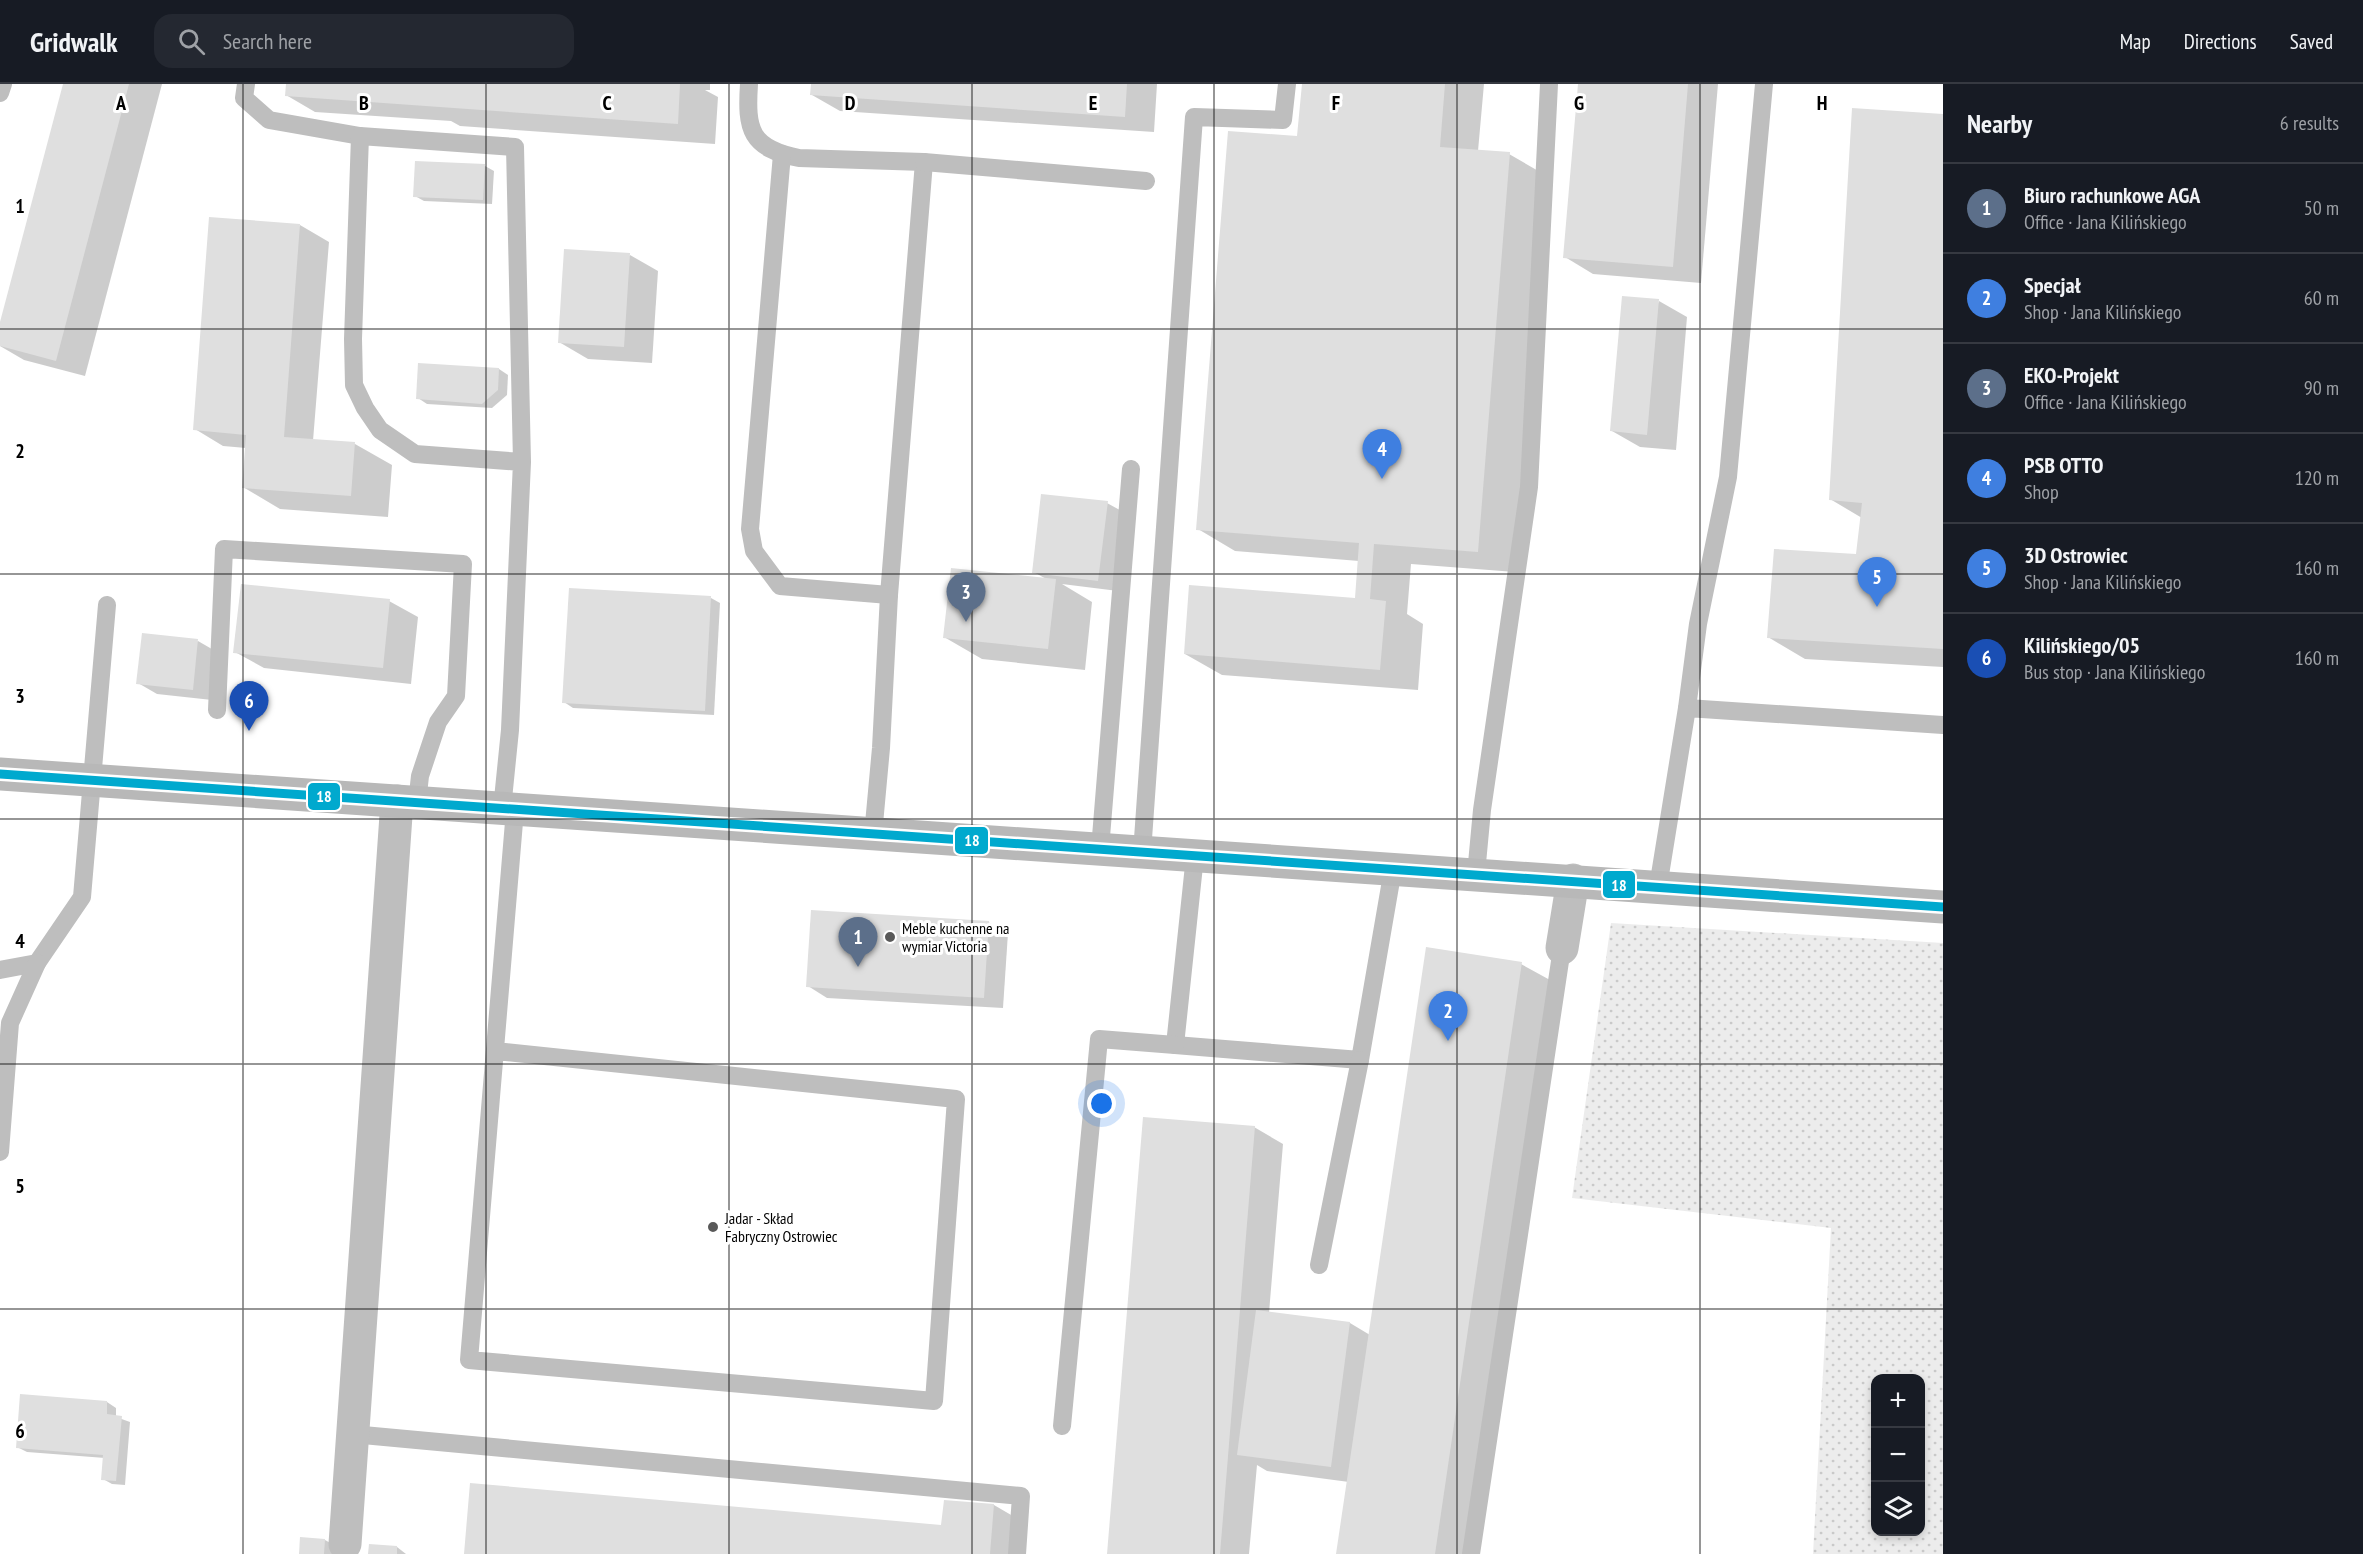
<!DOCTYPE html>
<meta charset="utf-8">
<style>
:root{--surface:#171b24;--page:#242831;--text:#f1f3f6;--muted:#9ea1a6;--line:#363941;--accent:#0b8043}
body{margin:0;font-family:"PT Sans Narrow",sans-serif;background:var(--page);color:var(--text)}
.controls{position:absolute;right:18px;bottom:18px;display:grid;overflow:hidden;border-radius:12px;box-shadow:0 3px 9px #0003}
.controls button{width:54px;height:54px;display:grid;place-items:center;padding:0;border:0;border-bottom:2px solid var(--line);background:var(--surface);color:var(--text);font:30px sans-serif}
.you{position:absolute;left:1102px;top:1020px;width:21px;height:21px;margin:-15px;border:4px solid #fff;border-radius:50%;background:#1a73e8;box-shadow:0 0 0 9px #1a73e833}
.badge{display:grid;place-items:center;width:39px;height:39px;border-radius:50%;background:var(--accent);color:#fff;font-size:20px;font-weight:700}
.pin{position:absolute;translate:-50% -50px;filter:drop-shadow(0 2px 3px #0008)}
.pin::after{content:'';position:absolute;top:32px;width:21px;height:18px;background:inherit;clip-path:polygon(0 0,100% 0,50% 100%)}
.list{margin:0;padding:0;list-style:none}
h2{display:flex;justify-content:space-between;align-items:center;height:78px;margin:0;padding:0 24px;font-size:26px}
h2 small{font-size:20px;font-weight:400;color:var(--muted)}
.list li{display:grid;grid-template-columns:39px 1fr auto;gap:18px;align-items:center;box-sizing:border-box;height:90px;padding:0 24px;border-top:2px solid var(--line)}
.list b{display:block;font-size:22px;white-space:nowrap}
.list p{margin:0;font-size:20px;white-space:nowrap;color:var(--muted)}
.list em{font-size:20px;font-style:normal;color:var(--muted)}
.icon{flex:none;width:33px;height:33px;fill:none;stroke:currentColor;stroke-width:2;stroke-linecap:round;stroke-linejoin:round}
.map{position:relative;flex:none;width:1943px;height:1470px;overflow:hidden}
header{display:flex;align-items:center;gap:36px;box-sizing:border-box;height:84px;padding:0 30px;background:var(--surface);border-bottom:2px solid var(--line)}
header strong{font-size:28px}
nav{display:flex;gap:33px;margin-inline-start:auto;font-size:21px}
.search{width:420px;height:54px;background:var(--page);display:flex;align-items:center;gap:15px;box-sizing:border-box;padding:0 21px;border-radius:18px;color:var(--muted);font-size:22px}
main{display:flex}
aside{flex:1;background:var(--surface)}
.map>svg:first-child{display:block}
.grass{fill:url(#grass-dots);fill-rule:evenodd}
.shadow{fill:#0003}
.building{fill:#dfdfdf}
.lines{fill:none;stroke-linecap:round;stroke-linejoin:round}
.lane{stroke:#bebebe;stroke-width:18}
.street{stroke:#bebebe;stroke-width:33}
.secondary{stroke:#b8b8b8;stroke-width:33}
.bus-1-casing{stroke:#fff;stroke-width:14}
.bus-1{stroke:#00a9ce;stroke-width:9}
.grid{fill:none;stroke:#000;stroke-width:1.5;stroke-opacity:0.55}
.poi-dot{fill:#595959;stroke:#fff;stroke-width:2}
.labels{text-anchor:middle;stroke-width:6;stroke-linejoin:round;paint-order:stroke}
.poi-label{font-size:16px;fill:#000;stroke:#fff;text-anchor:start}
.grid-label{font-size:20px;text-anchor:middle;font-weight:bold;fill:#000;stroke:#fff;stroke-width:6;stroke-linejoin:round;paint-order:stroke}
.line-badge{stroke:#fff;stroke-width:2}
.badge-label{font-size:16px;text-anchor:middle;font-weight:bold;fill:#fff}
</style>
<header>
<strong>Gridwalk</strong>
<div class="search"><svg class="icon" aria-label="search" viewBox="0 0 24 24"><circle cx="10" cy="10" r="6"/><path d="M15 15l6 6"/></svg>Search here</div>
<nav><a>Map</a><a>Directions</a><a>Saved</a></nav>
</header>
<main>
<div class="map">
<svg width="1943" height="1470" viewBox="0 0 1943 1470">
<defs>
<pattern id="grass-dots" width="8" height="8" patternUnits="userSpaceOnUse" patternTransform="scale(1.5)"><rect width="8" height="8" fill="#ececec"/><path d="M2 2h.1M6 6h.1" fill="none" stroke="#c9c9c9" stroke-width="1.8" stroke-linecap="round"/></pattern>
</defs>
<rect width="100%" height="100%" fill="#fff"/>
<path class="grass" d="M 1611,839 L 1943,859 L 1943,1470 L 1813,1470 L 1831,1144 L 1572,1114 ZM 1876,1294 L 1920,1294 L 1920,1448 L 1876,1448 Z"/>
<g class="shadow">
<path d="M 64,0 L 162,0 L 85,292 L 24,276 L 0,262 L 0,243 Z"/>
<path d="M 287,0 L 710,0 L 710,6 L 705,6 L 718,13 L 715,60 L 460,42 L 451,37 L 315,28 L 286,11 Z"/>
<path d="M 812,0 L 1157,0 L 1154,48 L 840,27 L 812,11 Z"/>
<path d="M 1303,0 L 1484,0 L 1478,67 L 1509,70 L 1547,92 L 1515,488 L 1411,480 L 1407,530 L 1423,540 L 1418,606 L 1222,591 L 1185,570 L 1356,516 L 1359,477 L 1235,467 L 1198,445 L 1299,54 Z"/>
<path d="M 1579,0 L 1718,0 L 1701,199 L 1593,190 L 1565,173 Z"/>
<path d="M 1943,31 L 1943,583 L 1805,575 L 1768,553 L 1858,472 L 1862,434 L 1830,415 Z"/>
<path d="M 485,82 L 494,87 L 492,120 L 424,117 L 415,112 Z"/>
<path d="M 300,141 L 329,158 L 313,357 L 355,360 L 392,381 L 388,433 L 280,425 L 243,403 L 246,364 L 223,362 L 195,345 Z"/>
<path d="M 630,171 L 658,187 L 652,279 L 588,275 L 559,258 Z"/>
<path d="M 1659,217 L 1687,233 L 1676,366 L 1640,363 L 1612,347 Z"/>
<path d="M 499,285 L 508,291 L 507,311 L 492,324 L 427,320 L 418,314 Z"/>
<path d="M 1107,419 L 1127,430 L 1118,507 L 1062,500 L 1092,518 L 1085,586 L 982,575 L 944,553 L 1046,495 L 1034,488 Z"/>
<path d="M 711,514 L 720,519 L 714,631 L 573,624 L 564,618 Z"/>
<path d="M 389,517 L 418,533 L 411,600 L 264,584 L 235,568 Z"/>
<path d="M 198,557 L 217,568 L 212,616 L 157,610 L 138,599 Z"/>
<path d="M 988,838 L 1008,849 L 1003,924 L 827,914 L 808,902 Z"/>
<path d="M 1521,880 L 1550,896 L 1465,1470 L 1338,1470 L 1349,1398 L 1267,1387 L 1257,1381 L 1249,1470 L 1108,1470 L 1254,1043 L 1283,1060 L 1269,1229 L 1350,1239 L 1370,1251 Z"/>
<path d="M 21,1311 L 107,1318 L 116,1324 L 116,1333 L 130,1338 L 125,1401 L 112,1400 L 103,1395 L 105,1374 L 27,1368 L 17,1363 Z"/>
<path d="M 945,1417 L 994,1421 L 1023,1438 L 1020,1470 L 466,1470 L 943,1443 Z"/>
<path d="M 325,1456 L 334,1461 L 333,1470 L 301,1470 Z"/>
<path d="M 397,1463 L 406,1470 L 370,1470 Z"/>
</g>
<g class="building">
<path d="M 63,0 L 129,0 L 56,277 L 0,262 L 0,238 Z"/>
<path d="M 286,0 L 680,0 L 678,40 L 285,12 Z"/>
<path d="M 811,0 L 1127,0 L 1125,33 L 810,11 Z"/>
<path d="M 1302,0 L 1445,0 L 1440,63 L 1510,68 L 1478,468 L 1374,460 L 1370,515 L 1386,517 L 1380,586 L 1184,570 L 1189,501 L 1355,514 L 1359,459 L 1196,446 L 1228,47 L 1297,52 Z"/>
<path d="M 1578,0 L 1688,0 L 1673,183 L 1563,174 Z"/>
<path d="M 1852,24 L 1943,30 L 1943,565 L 1767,554 L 1774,465 L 1856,470 L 1862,419 L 1829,416 Z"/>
<path d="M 415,77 L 485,80 L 483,116 L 413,113 Z"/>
<path d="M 209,133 L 300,140 L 284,353 L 355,358 L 351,412 L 242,404 L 246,351 L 193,346 Z"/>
<path d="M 564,165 L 630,169 L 624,263 L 558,259 Z"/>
<path d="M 1622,212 L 1659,215 L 1647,351 L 1610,347 Z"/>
<path d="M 418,279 L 499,284 L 498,306 L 482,320 L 416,315 Z"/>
<path d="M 1041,410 L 1108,417 L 1098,497 L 1032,489 Z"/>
<path d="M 951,484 L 1056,495 L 1048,565 L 943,554 Z"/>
<path d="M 241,500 L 390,515 L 383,584 L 233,569 Z"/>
<path d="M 569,504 L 711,512 L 705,627 L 562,619 Z"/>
<path d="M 142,549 L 198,555 L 193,606 L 136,600 Z"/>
<path d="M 811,826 L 989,837 L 984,914 L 806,903 Z"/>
<path d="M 1426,863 L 1522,878 L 1435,1470 L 1336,1470 Z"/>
<path d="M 1143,1033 L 1255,1042 L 1220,1470 L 1107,1470 Z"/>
<path d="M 1256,1226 L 1350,1238 L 1331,1383 L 1237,1371 Z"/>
<path d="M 20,1310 L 107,1317 L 107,1330 L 122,1332 L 116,1397 L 101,1396 L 103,1371 L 16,1364 Z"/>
<path d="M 470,1399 L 941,1441 L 944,1416 L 994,1420 L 990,1470 L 464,1470 Z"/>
<path d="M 300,1453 L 325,1455 L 324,1470 L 299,1470 Z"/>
<path d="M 369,1460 L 397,1462 L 397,1470 L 368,1470 Z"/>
</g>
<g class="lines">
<g class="lane">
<path d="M 246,0 L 244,14 L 269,36 L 360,52"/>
<path d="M 749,0 C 746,46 750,64 799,74 L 924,78 L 889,511 L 881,664 L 873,751"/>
<path d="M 0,9 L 3,0"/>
<path d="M 782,70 L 750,445 L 754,467 L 780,502 L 889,511"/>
<path d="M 924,78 L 1146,97"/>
<path d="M 1687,624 L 1698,540 L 1728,393 L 1764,0"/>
<path d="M 217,626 L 224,465 L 463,480 L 456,612 L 438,638 L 420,692 L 417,719"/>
<path d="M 502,725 L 510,646 L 522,378 L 515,63 L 360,52 L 353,255 L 354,301 L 365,324 L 380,346 L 415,370 L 522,378"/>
<path d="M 1100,765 L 1131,385"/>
<path d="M 1142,769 L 1194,33 L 1283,36 L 1287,0"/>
<path d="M 1195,772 L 1175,961 L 1360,976 L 1393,785"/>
<path d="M 1476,790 L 1482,726 L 1529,403 L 1549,0"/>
<path d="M 1658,803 L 1687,624 L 1943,641"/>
<path d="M 0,886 L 37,879 L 82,813 L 107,521"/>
<path d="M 496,967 L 956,1015 L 934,1317 L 469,1276 L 515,726"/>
<path d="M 0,1068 L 10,939 L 37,879"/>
<path d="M 1319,1181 L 1360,976"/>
<path d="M 1062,1342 L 1099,955 L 1175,961"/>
<path d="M 352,1350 L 1021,1412 L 1017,1470"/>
<path d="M 1471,1470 L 1562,864"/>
</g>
<g class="street">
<path d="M 1562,864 L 1573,796"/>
<path d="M 345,1460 L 397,717"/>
</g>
<path class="secondary" d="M 0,690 L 1943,823"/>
<defs>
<path id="bus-1" d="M 0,690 L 1943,823"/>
</defs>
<use href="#bus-1" class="bus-1-casing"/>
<use href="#bus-1" class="bus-1"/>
</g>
<path class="grid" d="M 243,0 L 243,1470M 486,0 L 486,1470M 729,0 L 729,1470M 972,0 L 972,1470M 1214,0 L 1214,1470M 1457,0 L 1457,1470M 1700,0 L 1700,1470M 0,245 L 1943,245M 0,490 L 1943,490M 0,735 L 1943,735M 0,980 L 1943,980M 0,1225 L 1943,1225"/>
<g class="poi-dot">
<circle cx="890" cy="853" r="6"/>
<circle cx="713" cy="1143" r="6"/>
</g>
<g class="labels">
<g class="poi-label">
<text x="902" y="850">Meble kuchenne na<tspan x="902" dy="18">wymiar Victoria</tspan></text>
<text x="725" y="1140">Jadar - Skład<tspan x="725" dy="18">Fabryczny Ostrowiec</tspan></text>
</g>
</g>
<g class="grid-label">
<text x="121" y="26">A</text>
<text x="364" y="26">B</text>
<text x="607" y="26">C</text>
<text x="850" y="26">D</text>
<text x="1093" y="26">E</text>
<text x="1336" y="26">F</text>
<text x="1579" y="26">G</text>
<text x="1822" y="26">H</text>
<text x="20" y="129">1</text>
<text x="20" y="374">2</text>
<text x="20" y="619">3</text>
<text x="20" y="864">4</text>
<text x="20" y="1109">5</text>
<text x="20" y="1354">6</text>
</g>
<g class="line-badge">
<rect x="307" y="698" width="34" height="29" rx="6" fill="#00a9ce"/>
<rect x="954" y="742" width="35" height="29" rx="6" fill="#00a9ce"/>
<rect x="1602" y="786" width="34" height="29" rx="6" fill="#00a9ce"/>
</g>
<g class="badge-label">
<text x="324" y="718">18</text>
<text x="972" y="762">18</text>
<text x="1619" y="807">18</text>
</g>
</svg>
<div class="controls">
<button>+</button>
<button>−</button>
<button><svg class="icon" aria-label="layers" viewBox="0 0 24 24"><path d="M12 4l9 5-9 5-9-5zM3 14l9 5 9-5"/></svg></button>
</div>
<div class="you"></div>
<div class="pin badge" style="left:858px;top:883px;background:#5c6f8a">1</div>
<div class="pin badge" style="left:1448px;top:957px;background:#3f7fe0">2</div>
<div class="pin badge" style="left:966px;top:538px;background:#5c6f8a">3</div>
<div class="pin badge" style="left:1382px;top:395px;background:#3f7fe0">4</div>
<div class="pin badge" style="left:1877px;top:523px;background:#3f7fe0">5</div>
<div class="pin badge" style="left:249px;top:647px;background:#1a4fb4">6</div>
</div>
<aside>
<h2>Nearby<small>6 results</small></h2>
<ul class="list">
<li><span class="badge" style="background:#5c6f8a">1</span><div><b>Biuro rachunkowe AGA</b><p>Office · Jana Kilińskiego</p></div><em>50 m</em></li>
<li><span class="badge" style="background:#3f7fe0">2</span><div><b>Specjał</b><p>Shop · Jana Kilińskiego</p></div><em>60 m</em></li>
<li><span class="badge" style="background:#5c6f8a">3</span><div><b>EKO-Projekt</b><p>Office · Jana Kilińskiego</p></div><em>90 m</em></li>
<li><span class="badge" style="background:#3f7fe0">4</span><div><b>PSB OTTO</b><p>Shop</p></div><em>120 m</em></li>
<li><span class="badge" style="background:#3f7fe0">5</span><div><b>3D Ostrowiec</b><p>Shop · Jana Kilińskiego</p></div><em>160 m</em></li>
<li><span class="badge" style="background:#1a4fb4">6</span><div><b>Kilińskiego/05</b><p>Bus stop · Jana Kilińskiego</p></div><em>160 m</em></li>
</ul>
</aside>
</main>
